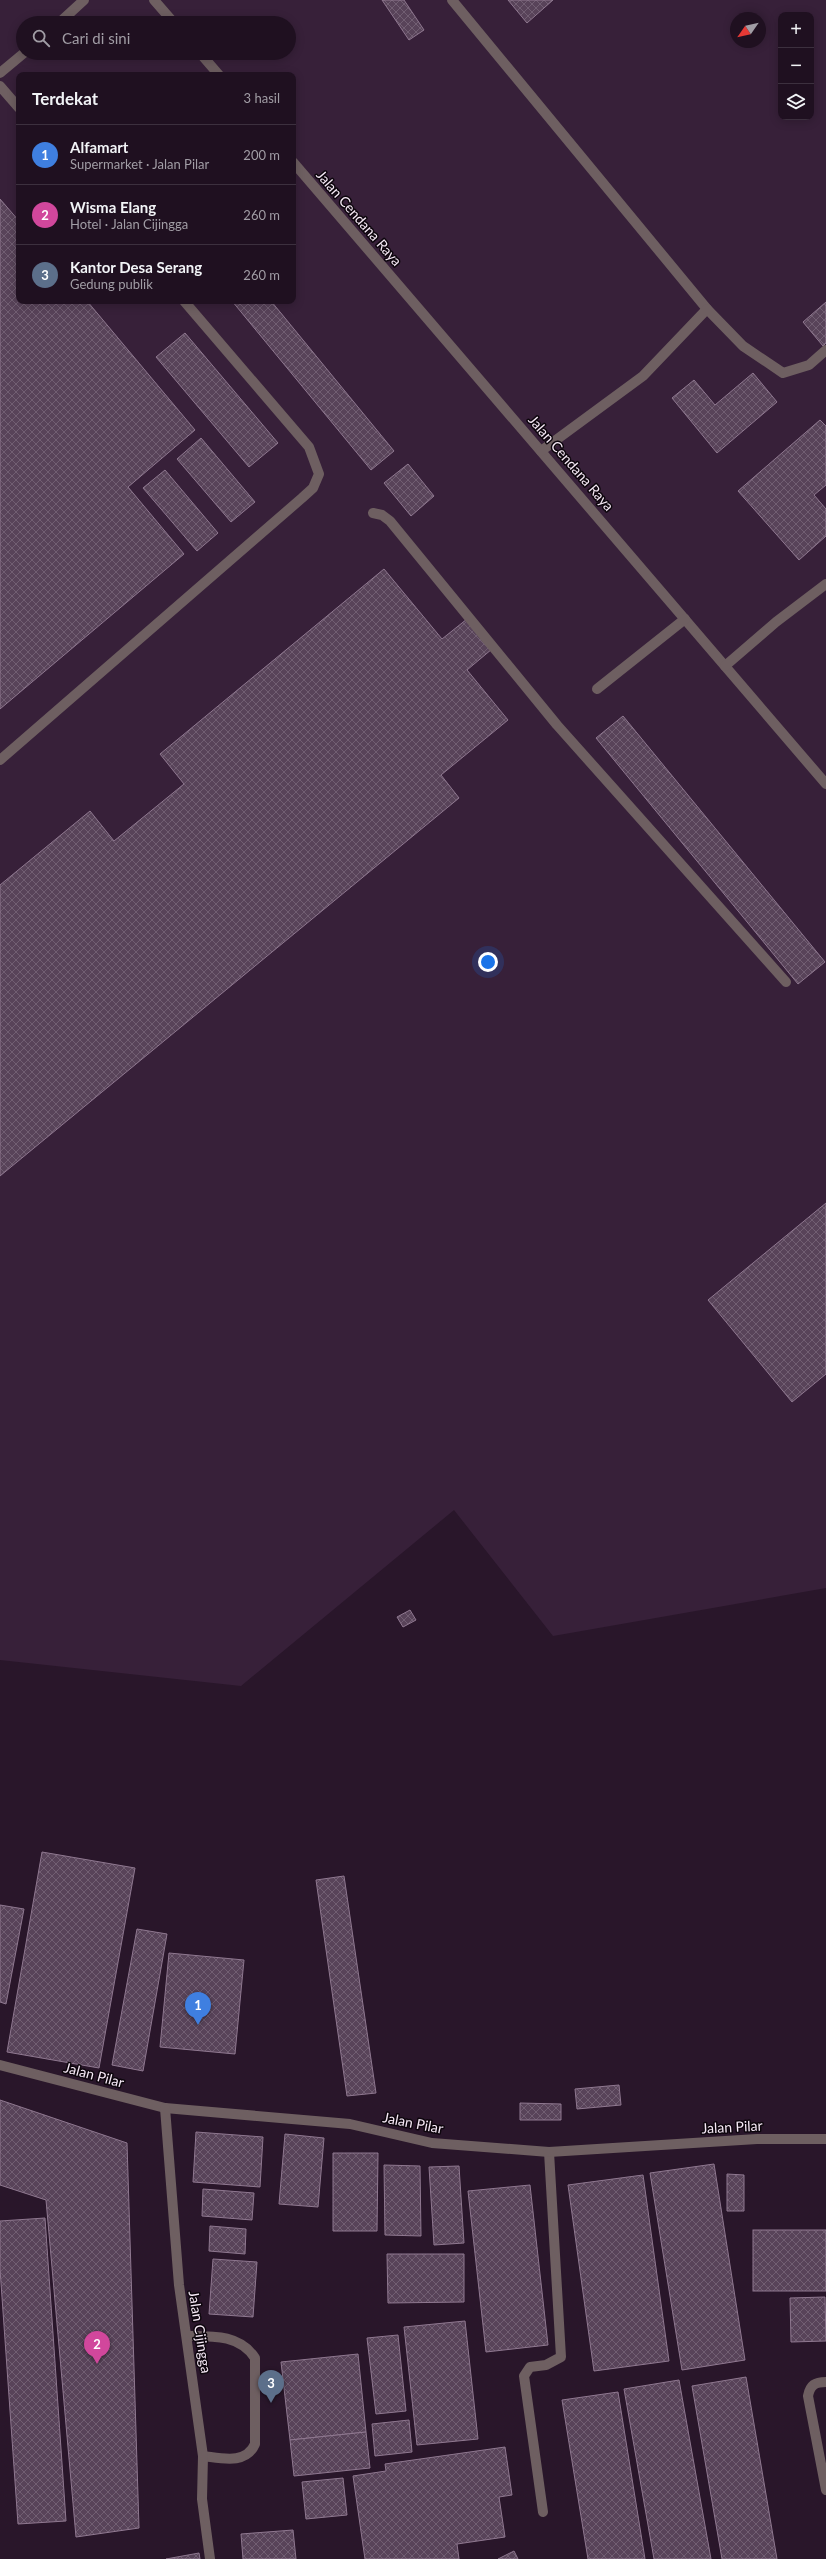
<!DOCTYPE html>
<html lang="id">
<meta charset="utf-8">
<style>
:root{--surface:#1f1020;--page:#271929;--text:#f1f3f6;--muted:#a19da5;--line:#3c303e;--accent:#0f766e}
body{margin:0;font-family:Lato,sans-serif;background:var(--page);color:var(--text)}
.controls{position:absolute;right:12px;top:12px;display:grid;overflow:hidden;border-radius:8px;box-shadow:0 2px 10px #0003}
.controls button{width:36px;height:36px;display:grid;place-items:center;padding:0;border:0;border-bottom:1px solid var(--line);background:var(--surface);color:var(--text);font:20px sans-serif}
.compass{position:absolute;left:730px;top:12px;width:36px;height:36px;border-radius:50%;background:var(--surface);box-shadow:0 2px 10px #0003;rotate:236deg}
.you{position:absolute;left:488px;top:962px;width:14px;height:14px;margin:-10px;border:3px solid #fff;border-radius:50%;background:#1a73e8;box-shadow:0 0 0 6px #1a73e833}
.badge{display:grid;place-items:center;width:26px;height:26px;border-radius:50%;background:var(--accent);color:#fff;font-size:13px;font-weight:700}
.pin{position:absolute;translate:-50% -33px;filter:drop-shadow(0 1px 2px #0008)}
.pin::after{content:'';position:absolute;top:21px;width:14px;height:12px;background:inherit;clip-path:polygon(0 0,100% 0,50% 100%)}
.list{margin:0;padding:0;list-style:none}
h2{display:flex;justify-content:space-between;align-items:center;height:52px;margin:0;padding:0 16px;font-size:17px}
h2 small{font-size:13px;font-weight:400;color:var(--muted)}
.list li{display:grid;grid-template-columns:26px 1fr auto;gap:12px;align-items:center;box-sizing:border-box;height:60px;padding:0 16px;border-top:1px solid var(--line)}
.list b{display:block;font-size:15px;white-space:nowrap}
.list p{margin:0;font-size:13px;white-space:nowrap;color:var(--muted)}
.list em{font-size:13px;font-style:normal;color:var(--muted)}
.icon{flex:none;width:22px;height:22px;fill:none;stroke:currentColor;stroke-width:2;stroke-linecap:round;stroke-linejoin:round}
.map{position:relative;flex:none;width:826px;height:2559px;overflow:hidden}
.search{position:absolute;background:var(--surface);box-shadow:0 2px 10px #0003;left:16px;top:16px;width:280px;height:44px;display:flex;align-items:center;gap:10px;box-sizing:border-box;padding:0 14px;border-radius:22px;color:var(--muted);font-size:15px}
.panel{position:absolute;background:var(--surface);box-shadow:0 2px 10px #0003;left:16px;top:72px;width:280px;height:232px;border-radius:8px}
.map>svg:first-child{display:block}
.built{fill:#372039;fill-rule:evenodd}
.building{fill:url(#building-cross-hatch);stroke:#8f7890}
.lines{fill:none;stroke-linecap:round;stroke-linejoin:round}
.service{stroke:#6e5f61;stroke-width:10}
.minor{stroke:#6e5f61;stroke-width:10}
.labels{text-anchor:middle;stroke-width:3;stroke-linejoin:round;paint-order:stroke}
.street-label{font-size:14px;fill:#f7eaf7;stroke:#0d060d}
</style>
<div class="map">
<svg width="826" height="2559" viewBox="0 0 826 2559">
<defs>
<pattern id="building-cross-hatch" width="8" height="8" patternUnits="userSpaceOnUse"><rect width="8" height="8" fill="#584359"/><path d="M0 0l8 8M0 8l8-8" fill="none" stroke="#715e72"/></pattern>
</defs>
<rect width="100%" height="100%" fill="#29162a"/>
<path class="built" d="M 0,0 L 826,0 L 826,1588 L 553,1636 L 454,1510 L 241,1686 L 0,1660 ZM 781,15 L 811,15 L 811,117 L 781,117 ZM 736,18 L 760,18 L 760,42 L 736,42 ZM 23,23 L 289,23 L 289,53 L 23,53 ZM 19,75 L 293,75 L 293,301 L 19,301 Z"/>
<g class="building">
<path d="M 382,0 L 404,0 L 424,30 L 409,40 Z"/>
<path d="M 508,0 L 553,0 L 527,23 Z"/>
<path d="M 0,199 L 19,221 L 19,301 L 87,301 L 195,430 L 128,487 L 184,554 L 0,709 Z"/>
<path d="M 232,301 L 271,301 L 394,451 L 371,470 Z"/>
<path d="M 826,302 L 826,343 L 823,346 L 803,322 Z"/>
<path d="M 185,333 L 278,443 L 249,467 L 156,357 Z"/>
<path d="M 753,373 L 777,402 L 717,453 L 672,398 L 694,380 L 715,405 Z"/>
<path d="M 820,420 L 826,426 L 826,485 L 814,495 L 826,509 L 826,536 L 799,560 L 738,491 Z"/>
<path d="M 201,438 L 255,502 L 231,522 L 177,459 Z"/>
<path d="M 408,464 L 434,496 L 411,516 L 384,483 Z"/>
<path d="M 165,470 L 218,533 L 197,551 L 143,488 Z"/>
<path d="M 384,569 L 442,639 L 467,619 L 492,649 L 467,670 L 508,720 L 441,775 L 459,798 L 0,1176 L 0,885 L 90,811 L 114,841 L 184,784 L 160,754 Z"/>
<path d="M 623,716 L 825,962 L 798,984 L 596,738 Z"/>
<path d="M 826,1203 L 826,1374 L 792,1402 L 708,1300 Z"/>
<path d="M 410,1610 L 416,1620 L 403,1627 L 397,1617 Z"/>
<path d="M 42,1852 L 135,1868 L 99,2068 L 7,2052 Z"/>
<path d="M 344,1876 L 376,2093 L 347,2096 L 316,1880 Z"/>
<path d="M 0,1905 L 24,1909 L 6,2004 L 0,2002 Z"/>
<path d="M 137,1929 L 167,1934 L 143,2071 L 112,2065 Z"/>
<path d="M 169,1953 L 244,1960 L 235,2054 L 160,2047 Z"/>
<path d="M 619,2085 L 621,2105 L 577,2109 L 575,2089 Z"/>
<path d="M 0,2100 L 127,2143 L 139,2528 L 76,2537 L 46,2200 L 0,2185 Z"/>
<path d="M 520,2103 L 561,2104 L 561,2120 L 520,2120 Z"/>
<path d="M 196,2132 L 263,2137 L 260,2187 L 193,2182 Z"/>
<path d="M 285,2134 L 324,2138 L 318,2207 L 279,2204 Z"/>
<path d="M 333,2153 L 378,2153 L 377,2231 L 333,2231 Z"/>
<path d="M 714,2164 L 745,2360 L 682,2370 L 650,2173 Z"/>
<path d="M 384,2165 L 420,2166 L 421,2236 L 385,2235 Z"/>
<path d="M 459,2166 L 464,2243 L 434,2245 L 429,2167 Z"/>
<path d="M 727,2174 L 744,2175 L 744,2211 L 727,2211 Z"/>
<path d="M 643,2175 L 669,2361 L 594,2371 L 568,2185 Z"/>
<path d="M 530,2185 L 548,2345 L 486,2352 L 468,2191 Z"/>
<path d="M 203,2189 L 254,2193 L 252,2220 L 202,2216 Z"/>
<path d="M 45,2218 L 66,2521 L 18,2524 L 0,2269 L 0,2221 Z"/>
<path d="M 210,2226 L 246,2229 L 245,2254 L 209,2251 Z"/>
<rect x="753" y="2230" width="73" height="61"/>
<path d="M 387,2254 L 464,2254 L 464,2302 L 388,2303 Z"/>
<path d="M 213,2259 L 257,2262 L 253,2317 L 209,2314 Z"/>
<path d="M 825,2297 L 826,2341 L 791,2342 L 790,2298 Z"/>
<path d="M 465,2321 L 478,2439 L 417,2445 L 404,2327 Z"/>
<path d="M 398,2335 L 406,2411 L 376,2414 L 367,2338 Z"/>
<path d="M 358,2354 L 366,2432 L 290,2440 L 281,2362 Z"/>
<path d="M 746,2377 L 777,2559 L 722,2559 L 692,2386 Z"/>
<path d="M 679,2380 L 711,2559 L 654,2559 L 624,2389 Z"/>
<path d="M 618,2392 L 645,2559 L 588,2559 L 562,2400 Z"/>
<path d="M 409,2420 L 412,2452 L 375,2456 L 372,2424 Z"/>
<path d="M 366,2432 L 370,2468 L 294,2476 L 290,2440 Z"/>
<path d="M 505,2447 L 512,2495 L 499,2497 L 505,2537 L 457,2544 L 459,2559 L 365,2559 L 353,2476 L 386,2471 L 385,2464 Z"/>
<path d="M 343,2478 L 347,2515 L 306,2519 L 302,2482 Z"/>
<path d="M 293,2530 L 296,2559 L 243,2559 L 241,2534 Z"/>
<path d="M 514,2551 L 518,2559 L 498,2559 Z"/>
<path d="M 199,2553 L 200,2559 L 166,2559 Z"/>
</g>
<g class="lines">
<g class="service">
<path d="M 154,0 L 174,23"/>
<path d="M 452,0 L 707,309"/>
<path d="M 59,23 L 84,0"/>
<path d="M 200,53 L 219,75"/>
<path d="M 0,73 L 24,53"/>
<path d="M 0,86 L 19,108"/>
<path d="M 293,162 L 826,784"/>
<path d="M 541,451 L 643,376 L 707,309 L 743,346 L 783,373 L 809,365 L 826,350"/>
<path d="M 373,513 L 382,515 L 390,521 L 557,725 L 786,982"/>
<path d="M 725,666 L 776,622 L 826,584"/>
<path d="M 597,689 L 685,619"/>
<path d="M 0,760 L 302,498 L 313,488 L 319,474 L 309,447 L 184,301"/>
<path d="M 188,2336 C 214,2336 240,2335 255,2358 L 255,2444 C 246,2465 221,2458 203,2456"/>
<path d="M 543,2512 L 524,2376 L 530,2367 L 546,2365 L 561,2357 L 549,2152"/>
</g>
<g class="minor">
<path d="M 0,2065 L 165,2108 L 350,2124 L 432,2143 L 549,2152 L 757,2139 L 826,2139"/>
<path d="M 165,2108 L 179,2285 L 203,2456 L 202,2499 L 210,2559"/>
<path d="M 826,2382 C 815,2382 810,2385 808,2396 L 826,2490"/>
</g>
</g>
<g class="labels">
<g class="street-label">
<text transform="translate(359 218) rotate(49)" y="5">Jalan Cendana Raya</text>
<text transform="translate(571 463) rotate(49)" y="5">Jalan Cendana Raya</text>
<text transform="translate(94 2075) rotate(15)" y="5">Jalan Pilar</text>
<text transform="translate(413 2123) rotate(11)" y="5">Jalan Pilar</text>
<text transform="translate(732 2127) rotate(-3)" y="5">Jalan Pilar</text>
<text transform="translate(200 2332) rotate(81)" y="5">Jalan Cijingga</text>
</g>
</g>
</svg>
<div class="controls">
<button>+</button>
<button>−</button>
<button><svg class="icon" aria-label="layers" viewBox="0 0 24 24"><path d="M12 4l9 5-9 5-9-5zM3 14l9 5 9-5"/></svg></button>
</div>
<svg class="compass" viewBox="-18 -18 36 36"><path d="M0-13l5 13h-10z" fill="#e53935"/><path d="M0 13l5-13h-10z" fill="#a19da5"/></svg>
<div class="you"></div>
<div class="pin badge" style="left:198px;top:2025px;background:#3f7fe0">1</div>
<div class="pin badge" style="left:97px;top:2364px;background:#d1479c">2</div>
<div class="pin badge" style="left:271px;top:2403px;background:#5c6f8a">3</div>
<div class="search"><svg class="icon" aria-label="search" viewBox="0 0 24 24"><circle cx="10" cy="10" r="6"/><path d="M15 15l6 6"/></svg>Cari di sini</div>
<section class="panel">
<h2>Terdekat<small>3 hasil</small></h2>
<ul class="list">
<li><span class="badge" style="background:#3f7fe0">1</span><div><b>Alfamart</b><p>Supermarket · Jalan Pilar</p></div><em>200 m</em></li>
<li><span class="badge" style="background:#d1479c">2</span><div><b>Wisma Elang</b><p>Hotel · Jalan Cijingga</p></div><em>260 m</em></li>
<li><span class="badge" style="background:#5c6f8a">3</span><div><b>Kantor Desa Serang</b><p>Gedung publik</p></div><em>260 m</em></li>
</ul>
</section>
</div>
